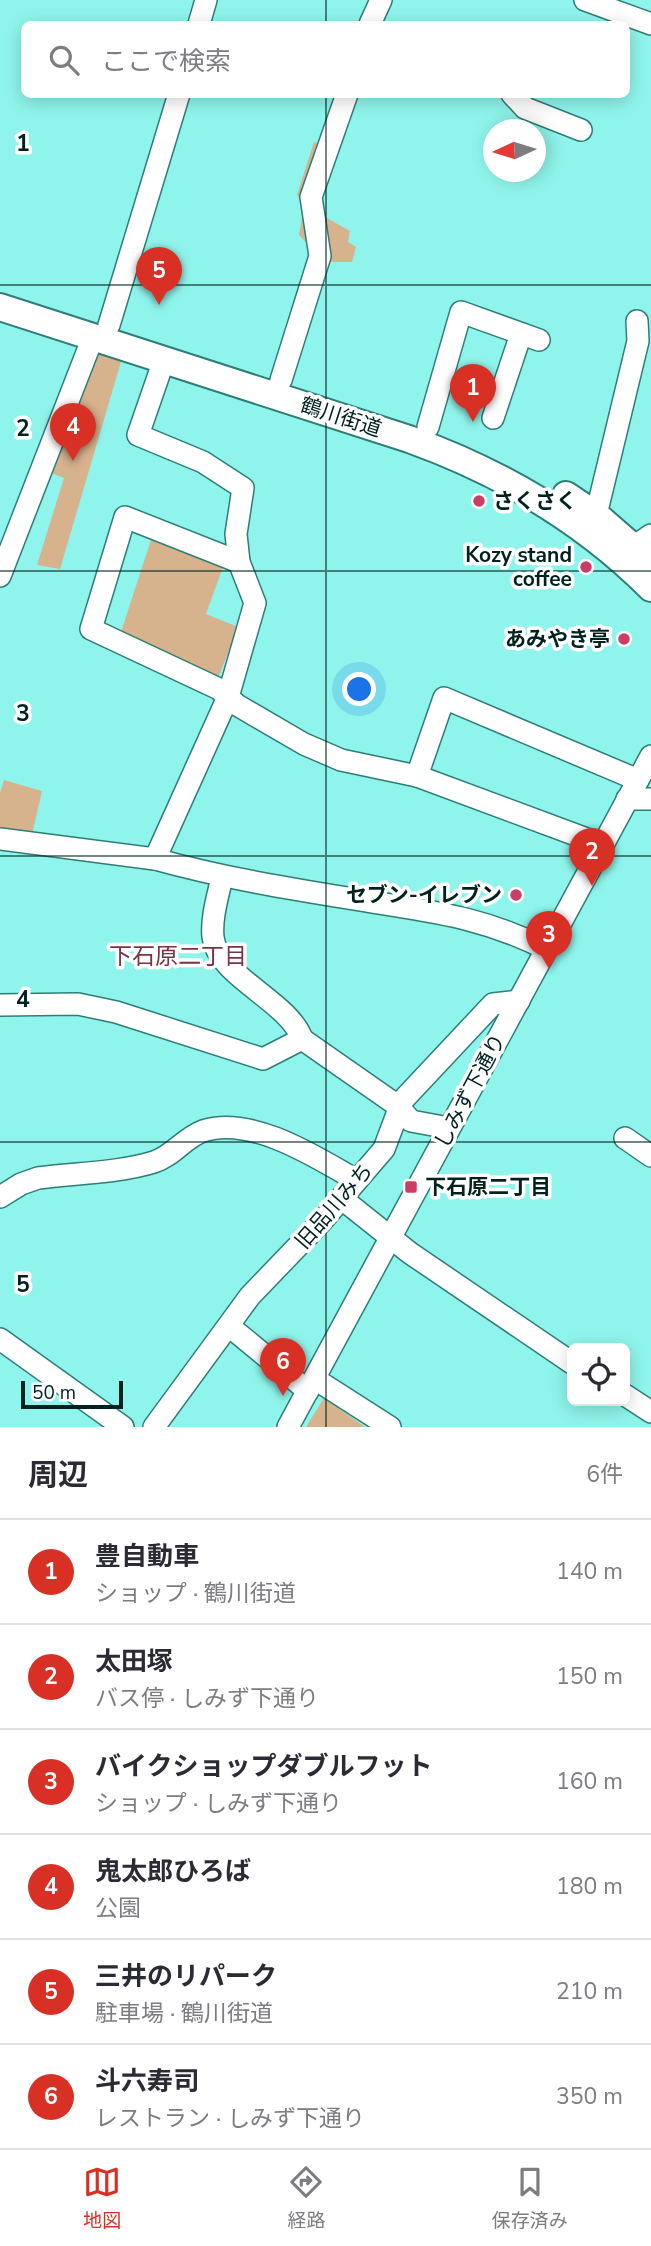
<!DOCTYPE html>
<html lang="ja">
<meta charset="utf-8">
<style>
:root{--surface:#fff;--page:#f2f2f3;--text:#2b2b33;--muted:#7c7c81;--line:#e1e1e2;--accent:#d93025}
body{margin:0;font-family:"Nunito Sans","Noto Sans JP",sans-serif;background:var(--page);color:var(--text)}
.controls{position:absolute;right:21px;bottom:21px;display:grid;overflow:hidden;border-radius:10px;box-shadow:0 4px 18px #0003}
.controls button{width:63px;height:63px;display:grid;place-items:center;padding:0;border:0;border-bottom:2px solid var(--line);background:var(--surface);color:var(--text);font:35px sans-serif}
.compass{position:absolute;left:483px;top:119px;width:63px;height:63px;border-radius:50%;background:var(--surface);box-shadow:0 4px 18px #0003;rotate:266deg}
.scale{position:absolute;left:21px;bottom:18px;width:102px;box-sizing:border-box;padding-left:7px;border:4px solid #00221f;border-top:0;font-size:19px;line-height:24px;white-space:nowrap;color:#00221f;-webkit-text-stroke:5px #fff;paint-order:stroke}
.you{position:absolute;left:360px;top:690px;width:24px;height:24px;margin:-18px;border:5px solid #fff;border-radius:50%;background:#1a73e8;box-shadow:0 0 0 10px #1a73e833}
.badge{display:grid;place-items:center;width:46px;height:46px;border-radius:50%;background:var(--accent);color:#fff;font-size:23px;font-weight:700}
.pin{position:absolute;translate:-50% -58px;filter:drop-shadow(0 2px 4px #0008)}
.pin::after{content:'';position:absolute;top:37px;width:24px;height:21px;background:inherit;clip-path:polygon(0 0,100% 0,50% 100%)}
.list{margin:0;padding:0;list-style:none}
h2{display:flex;justify-content:space-between;align-items:center;height:91px;margin:0;padding:0 28px;font-size:30px}
h2 small{font-size:23px;font-weight:400;color:var(--muted)}
.list li{display:grid;grid-template-columns:46px 1fr auto;gap:21px;align-items:center;box-sizing:border-box;height:105px;padding:0 28px;border-top:2px solid var(--line)}
.list b{display:block;font-size:26px;white-space:nowrap}
.list p{margin:0;font-size:23px;white-space:nowrap;color:var(--muted)}
.list em{font-size:23px;font-style:normal;color:var(--muted)}
.icon{flex:none;width:38px;height:38px;fill:none;stroke:currentColor;stroke-width:2;stroke-linecap:round;stroke-linejoin:round}
.map{position:relative;flex:none;width:651px;height:1427px;overflow:hidden}
.search{position:absolute;background:var(--surface);box-shadow:0 4px 18px #0003;left:21px;right:21px;top:21px;height:77px;display:flex;align-items:center;gap:18px;box-sizing:border-box;padding:0 24px;border-radius:10px;color:var(--muted);font-size:26px}
.sheet{height:721px;background:var(--surface)}
nav{display:flex;justify-content:space-around;align-items:center;box-sizing:border-box;height:98px;border-top:2px solid var(--line);background:var(--surface);font-size:19px;color:var(--muted)}
nav a{display:grid;justify-items:center;gap:4px}
nav .on{color:var(--accent)}
.map>svg:first-child{display:block}
.green{fill:#d6b28d}
.lines{fill:none;stroke-linecap:round;stroke-linejoin:round}
.minor-casing{stroke:#2d7e77;stroke-width:24}
.major-casing{stroke:#2d7e77;stroke-width:30}
.minor{stroke:#fff;stroke-width:21}
.major{stroke:#fff;stroke-width:26}
.grid{fill:none;stroke:#00221f;stroke-width:2;stroke-opacity:0.55}
.poi-dot{fill:#cb3d66;stroke:#fff;stroke-width:2.5}
.labels{text-anchor:middle;stroke-width:7;stroke-linejoin:round;paint-order:stroke}
.street-label{font-size:21px;fill:#00221f;stroke:#fff}
.poi-label{font-size:21px;font-weight:bold;fill:#00221f;stroke:#fff;text-anchor:end}
.neighbourhood-label{font-size:23px;fill:#7a3344;stroke:#fff}
.grid-label{font-size:23px;text-anchor:middle;font-weight:bold;fill:#00221f;stroke:#fff;stroke-width:7;stroke-linejoin:round;paint-order:stroke}
</style>
<div class="map">
<svg width="651" height="1427" viewBox="0 0 651 1427">
<rect width="100%" height="100%" fill="#8ff5ec"/>
<g class="green">
<path d="M 314,142 L 324,146 L 305,205 L 297,195 Z"/>
<path d="M 303,212 L 325,217 L 350,231 L 348,242 L 356,247 L 352,262 L 325,262 L 299,235 Z"/>
<path d="M 99,347 L 123,355 L 60,569 L 37,565 L 64,478 L 49,472 Z"/>
<path d="M 152,537 L 224,564 L 206,614 L 238,627 L 217,681 L 120,635 Z"/>
<path d="M 4,780 L 42,791 L 31,839 L 0,831 L 0,793 Z"/>
<path d="M 324,1398 L 365,1427 L 306,1427 Z"/>
</g>
<g class="lines">
<defs>
<g id="minor">
<path d="M 585,0 L 651,24"/>
<path d="M 199,24 L 206,0"/>
<path d="M 370,24 L 381,0"/>
<path d="M 512,94 L 525,108 L 581,130"/>
<path d="M 109,325 L 179,94"/>
<path d="M 164,360 L 138,435 L 203,462 L 243,488 L 236,534 L 239,562"/>
<path d="M 281,380 L 320,256 L 311,197 L 347,94"/>
<path d="M 493,418 L 521,334"/>
<path d="M 428,427 L 461,312 L 539,340"/>
<path d="M 596,515 L 638,341 L 637,321"/>
<path d="M 635,546 L 651,535"/>
<path d="M 0,576 L 93,337"/>
<path d="M 417,776 L 444,698 L 638,780"/>
<path d="M 627,799 L 651,799"/>
<path d="M 0,839 L 155,859"/>
<path d="M 546,949 C 481,916 431,912 360,900 C 291,889 223,878 155,859 L 228,697 L 255,603 L 239,562 L 125,517 L 91,629 L 219,689 L 237,705 L 304,744 L 341,760 L 417,776 L 603,845"/>
<path d="M 0,1005 L 78,1004 L 116,1012 L 263,1059 L 302,1039 C 289,1001 217,976 213,937 C 211,918 218,896 222,877"/>
<path d="M 302,1039 L 398,1106 L 411,1121 L 449,1128"/>
<path d="M 625,1138 L 651,1156"/>
<path d="M 0,1197 L 21,1184 L 38,1178 C 75,1173 118,1173 154,1162 C 173,1156 184,1138 203,1131 C 251,1115 316,1157 356,1180"/>
<path d="M 341,1198 L 410,1253 L 572,1363"/>
<path d="M 229,1326 L 308,1391"/>
<path d="M 0,1339 L 123,1427"/>
<path d="M 315,1379 L 390,1427"/>
<path d="M 625,1395 L 651,1412"/>
<path d="M 154,1427 L 250,1296 L 323,1220 L 384,1149 L 402,1101 L 493,1004 L 519,1001"/>
<path d="M 288,1427 L 651,756"/>
</g>
<g id="major">
<path d="M 0,307 L 409,439 C 501,472 582,519 651,588"/>
<path d="M 566,495 L 596,515 L 651,563"/>
</g>
</defs>
<use href="#minor" class="minor-casing"/>
<use href="#major" class="major-casing"/>
<use href="#minor" class="minor"/>
<use href="#major" class="major"/>
</g>
<path class="grid" d="M 326,0 L 326,24M 326,94 L 326,1427M 0,285 L 651,285M 0,571 L 651,571M 0,856 L 651,856M 0,1142 L 651,1142"/>
<g class="poi-dot">
<circle cx="479" cy="501" r="7"/>
<circle cx="586" cy="567" r="7"/>
<circle cx="624" cy="639" r="7"/>
<circle cx="516" cy="895" r="7"/>
<rect x="404" y="1180" width="14" height="14" rx="3.5"/>
</g>
<g class="labels">
<g class="street-label">
<text transform="translate(341 417) rotate(18)" y="7">鶴川街道</text>
<text transform="translate(470 1091) rotate(-62)" y="7">しみず下通り</text>
<text transform="translate(334 1206) rotate(-49)" y="7">旧品川みち</text>
</g>
<g class="poi-label">
<text x="493" y="508" text-anchor="start">さくさく</text>
<text x="572" y="562">Kozy stand<tspan x="572" dy="24">coffee</tspan></text>
<text x="610" y="646">あみやき亭</text>
<text x="502" y="902">セブン-イレブン</text>
<text x="425" y="1194" text-anchor="start">下石原二丁目</text>
</g>
<g class="neighbourhood-label">
<text x="178" y="964">下石原二丁目</text>
</g>
</g>
<g class="grid-label">
<text x="23" y="151">1</text>
<text x="23" y="436">2</text>
<text x="23" y="721">3</text>
<text x="23" y="1007">4</text>
<text x="23" y="1292">5</text>
</g>
</svg>
<div class="controls">
<button><svg class="icon" aria-label="locate" viewBox="0 0 24 24"><circle cx="12" cy="12" r="6"/><path d="M12 2v4M12 18v4M2 12h4M18 12h4"/></svg></button>
</div>
<svg class="compass" viewBox="-18 -18 36 36"><path d="M0-13l5 13h-10z" fill="#e53935"/><path d="M0 13l5-13h-10z" fill="#7c7c81"/></svg>
<div class="scale">50 m</div>
<div class="you"></div>
<div class="pin badge" style="left:473px;top:422px">1</div>
<div class="pin badge" style="left:592px;top:886px">2</div>
<div class="pin badge" style="left:549px;top:969px">3</div>
<div class="pin badge" style="left:73px;top:461px">4</div>
<div class="pin badge" style="left:159px;top:305px">5</div>
<div class="pin badge" style="left:283px;top:1396px">6</div>
<div class="search"><svg class="icon" aria-label="search" viewBox="0 0 24 24"><circle cx="10" cy="10" r="6"/><path d="M15 15l6 6"/></svg>ここで検索</div>
</div>
<section class="sheet">
<h2>周辺<small>6件</small></h2>
<ul class="list">
<li><span class="badge">1</span><div><b>豊自動車</b><p>ショップ · 鶴川街道</p></div><em>140 m</em></li>
<li><span class="badge">2</span><div><b>太田塚</b><p>バス停 · しみず下通り</p></div><em>150 m</em></li>
<li><span class="badge">3</span><div><b>バイクショップダブルフット</b><p>ショップ · しみず下通り</p></div><em>160 m</em></li>
<li><span class="badge">4</span><div><b>鬼太郎ひろば</b><p>公園</p></div><em>180 m</em></li>
<li><span class="badge">5</span><div><b>三井のリパーク</b><p>駐車場 · 鶴川街道</p></div><em>210 m</em></li>
<li><span class="badge">6</span><div><b>斗六寿司</b><p>レストラン · しみず下通り</p></div><em>350 m</em></li>
</ul>
</section>
<nav>
<a class="on"><svg class="icon" aria-label="map" viewBox="0 0 24 24"><path d="M3 6l6-2 6 2 6-2v14l-6 2-6-2-6 2zM9 4v14M15 6v14"/></svg>地図</a>
<a><svg class="icon" aria-label="directions" viewBox="0 0 24 24"><path d="M12 3l9 9-9 9-9-9zM9 14v-3h6M13 9l2 2-2 2"/></svg>経路</a>
<a><svg class="icon" aria-label="saved" viewBox="0 0 24 24"><path d="M7 4h10v16l-5-4-5 4z"/></svg>保存済み</a>
</nav>
